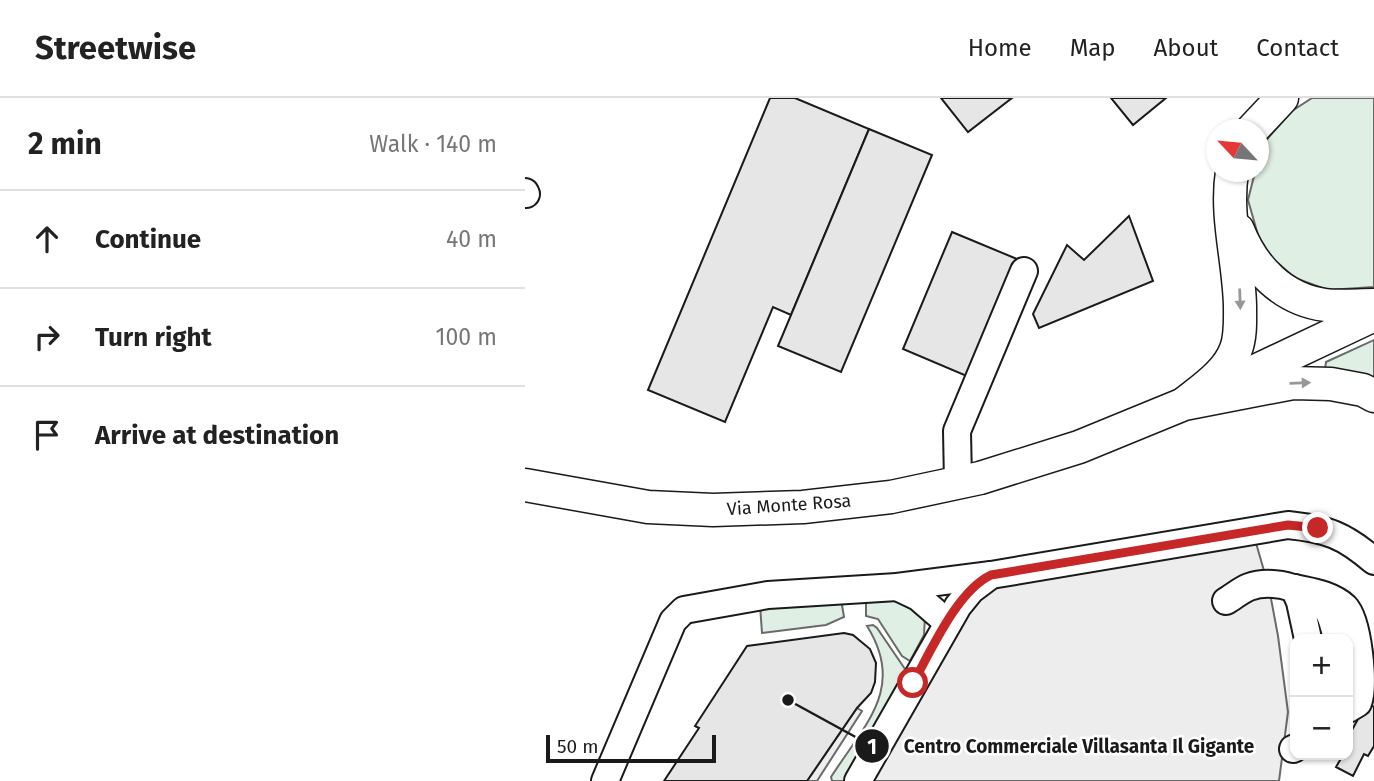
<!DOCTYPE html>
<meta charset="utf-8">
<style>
:root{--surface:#fff;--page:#f2f2f2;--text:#222;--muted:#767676;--line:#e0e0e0}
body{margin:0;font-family:"Fira Sans",sans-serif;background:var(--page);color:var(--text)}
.controls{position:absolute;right:21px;bottom:21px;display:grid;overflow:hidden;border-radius:14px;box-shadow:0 2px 5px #0004}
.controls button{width:63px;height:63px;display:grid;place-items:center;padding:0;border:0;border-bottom:2px solid var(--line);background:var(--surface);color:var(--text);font:35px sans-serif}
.compass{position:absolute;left:681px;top:21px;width:63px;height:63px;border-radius:50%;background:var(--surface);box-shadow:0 2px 5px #0004;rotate:296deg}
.scale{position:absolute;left:21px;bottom:18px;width:170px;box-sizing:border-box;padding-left:7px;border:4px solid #1a1a1a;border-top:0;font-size:19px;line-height:24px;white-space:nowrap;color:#1a1a1a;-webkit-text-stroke:5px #fff;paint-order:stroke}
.stop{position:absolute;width:21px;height:21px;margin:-16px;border:5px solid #c62828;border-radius:50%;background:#fff}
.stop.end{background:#c62828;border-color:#fff;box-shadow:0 2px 7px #0008}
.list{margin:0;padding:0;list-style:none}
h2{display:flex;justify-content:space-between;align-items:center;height:91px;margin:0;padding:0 28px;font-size:30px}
h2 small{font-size:23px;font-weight:400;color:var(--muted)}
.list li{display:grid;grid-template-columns:46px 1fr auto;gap:21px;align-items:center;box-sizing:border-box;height:98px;padding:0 28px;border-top:2px solid var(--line)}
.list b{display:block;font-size:26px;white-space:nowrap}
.list em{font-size:23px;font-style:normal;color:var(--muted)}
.icon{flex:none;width:38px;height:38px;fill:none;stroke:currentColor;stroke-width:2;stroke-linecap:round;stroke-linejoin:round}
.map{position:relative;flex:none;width:849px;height:683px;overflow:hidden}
header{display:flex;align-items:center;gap:42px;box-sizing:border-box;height:98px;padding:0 35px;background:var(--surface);border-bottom:2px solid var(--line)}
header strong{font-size:33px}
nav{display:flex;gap:38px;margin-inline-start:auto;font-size:24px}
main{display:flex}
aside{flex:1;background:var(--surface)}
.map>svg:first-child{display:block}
.green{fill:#e0efe3;stroke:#6a6a6a;stroke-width:2}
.parking{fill:#ededed;stroke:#6a6a6a;stroke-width:2}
.building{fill:#e6e6e6;stroke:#1a1a1a;stroke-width:2}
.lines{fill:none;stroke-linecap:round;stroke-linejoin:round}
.minor-casing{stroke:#1a1a1a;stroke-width:30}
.major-casing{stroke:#1a1a1a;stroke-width:35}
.minor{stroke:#fff;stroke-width:26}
.major{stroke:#fff;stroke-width:32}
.oneway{fill:#989898}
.route{stroke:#c62828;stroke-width:9}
.labels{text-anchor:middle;stroke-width:5;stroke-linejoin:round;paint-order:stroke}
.street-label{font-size:18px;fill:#1a1a1a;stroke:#fff}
.leader{fill:none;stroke:#1a1a1a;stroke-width:2.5}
.callout-dot{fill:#1a1a1a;stroke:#fff;stroke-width:2.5}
.mark-label{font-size:21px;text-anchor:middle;font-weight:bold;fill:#fff}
.callout-label{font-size:19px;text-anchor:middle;font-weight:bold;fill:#1a1a1a;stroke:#fff;stroke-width:5;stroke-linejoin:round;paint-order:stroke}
</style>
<header>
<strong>Streetwise</strong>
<nav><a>Home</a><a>Map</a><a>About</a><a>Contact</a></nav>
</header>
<main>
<aside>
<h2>2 min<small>Walk · 140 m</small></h2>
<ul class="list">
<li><svg class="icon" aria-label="ahead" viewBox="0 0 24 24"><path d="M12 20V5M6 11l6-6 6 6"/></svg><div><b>Continue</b></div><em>40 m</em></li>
<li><svg class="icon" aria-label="right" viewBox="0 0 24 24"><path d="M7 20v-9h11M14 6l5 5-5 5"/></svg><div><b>Turn right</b></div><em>100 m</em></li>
<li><svg class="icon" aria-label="arrive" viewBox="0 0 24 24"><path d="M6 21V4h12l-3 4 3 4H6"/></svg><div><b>Arrive at destination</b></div></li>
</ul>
</aside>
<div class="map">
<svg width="849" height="683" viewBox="0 0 849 683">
<rect width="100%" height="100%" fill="#fff"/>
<g class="green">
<path d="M 787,0 L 849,0 L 849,189 L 803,192 L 770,180 L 737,151 L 723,102 L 730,74 L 734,74 L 736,48 L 767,13 Z"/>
<path d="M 849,242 L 849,287 L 800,272 L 801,264 Z"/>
<path d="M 364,495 L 400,518 L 399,537 L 385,563 L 377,558 L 353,521 L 341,518 L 341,498 Z"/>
<path d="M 316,501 L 319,519 L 301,527 L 237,535 L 235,507 Z"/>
<path d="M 348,527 L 352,530 L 380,571 L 324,683 L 307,683 L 306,679 C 340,626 381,590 342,528 Z"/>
</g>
<g class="parking">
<path d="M 731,445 L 744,490 L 753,538 L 763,614 L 754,683 L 345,683 L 461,484 Z"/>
<path d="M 332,610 L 337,613 L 292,683 L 282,683 Z"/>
</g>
<g class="building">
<path d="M 245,0 L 270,0 L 344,31 L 266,217 L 248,209 L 200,324 L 123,292 Z"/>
<path d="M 416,0 L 487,0 L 443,34 Z"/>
<path d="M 586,0 L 641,0 L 608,27 Z"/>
<path d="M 344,31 L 407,57 L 316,274 L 253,248 Z"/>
<path d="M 604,118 L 628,183 L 514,230 L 508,216 L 542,147 L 559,162 Z"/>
<path d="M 427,134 L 492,161 L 444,279 L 378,251 Z"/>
<path d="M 319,535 L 328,537 L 345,551 L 351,565 L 350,584 L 346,595 L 332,610 L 282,683 L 139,683 L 174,630 L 170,628 L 222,548 Z"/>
<path d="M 842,605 L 849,609 L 849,648 L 843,658 L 839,656 L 828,678 L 811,669 L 818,657 L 823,657 L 823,639 Z"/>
</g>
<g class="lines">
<defs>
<g id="minor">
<path d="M 0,94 L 1,96"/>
<path d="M 433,384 L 432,333 L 499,173"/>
<path d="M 372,489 L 393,499 L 423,525"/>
<path d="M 769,490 C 787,494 806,496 820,509 C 833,522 840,587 833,605 L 823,611"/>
<path d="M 769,490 L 775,504 L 783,541"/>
<path d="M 701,503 C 708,499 716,492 724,489 C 749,480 790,492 804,515 C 808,523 810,533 812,541"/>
<path d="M 768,651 L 770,650"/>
<path d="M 80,683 L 148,523 L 159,512 L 243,497 L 372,489 L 466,477"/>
<path d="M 333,683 L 433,508 L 446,492 L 466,477 L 763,427 C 802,431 819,437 849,463"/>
</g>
<g id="major">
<path d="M 727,32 L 757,0"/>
<path d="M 713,132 C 728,170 757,201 800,207 C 815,209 833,207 849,207"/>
<path d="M 705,285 L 849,217"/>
<path d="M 660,305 C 679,290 703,274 711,251 C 716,238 715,221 715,208 C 714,163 700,118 707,74"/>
<path d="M 0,387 L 123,409 L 188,412 L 278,409 L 366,399 L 455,380 L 554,349 L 659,306 L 768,285 L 806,286 L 838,292 L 849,298"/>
</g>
</defs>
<use href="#minor" class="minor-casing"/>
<use href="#major" class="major-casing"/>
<use href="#minor" class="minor"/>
<use href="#major" class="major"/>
</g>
<defs><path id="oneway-solid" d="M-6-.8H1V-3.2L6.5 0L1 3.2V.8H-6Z" transform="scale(1.75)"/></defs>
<g class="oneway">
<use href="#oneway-solid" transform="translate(715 201) rotate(88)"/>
<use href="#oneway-solid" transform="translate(775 285) rotate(-2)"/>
</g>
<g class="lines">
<path class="route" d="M 388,585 C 406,553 432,493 466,477 L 763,427 L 793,430"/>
</g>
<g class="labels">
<g class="street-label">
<text transform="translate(264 407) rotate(-4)" y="6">Via Monte Rosa</text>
</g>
</g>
<path class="leader" d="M263 602L347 648"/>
<g class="callout-dot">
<circle cx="263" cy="602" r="7"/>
<circle cx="347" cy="648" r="18"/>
</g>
<g class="mark-label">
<text x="347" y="656">1</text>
</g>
<g class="callout-label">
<text x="554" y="655">Centro Commerciale Villasanta Il Gigante</text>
</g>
</svg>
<div class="controls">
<button>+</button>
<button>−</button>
</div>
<svg class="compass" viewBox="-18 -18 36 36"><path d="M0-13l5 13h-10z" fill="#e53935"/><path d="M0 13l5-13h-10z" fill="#767676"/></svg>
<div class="scale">50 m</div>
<div class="stop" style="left:388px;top:585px"></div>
<div class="stop end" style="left:793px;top:430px"></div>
</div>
</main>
